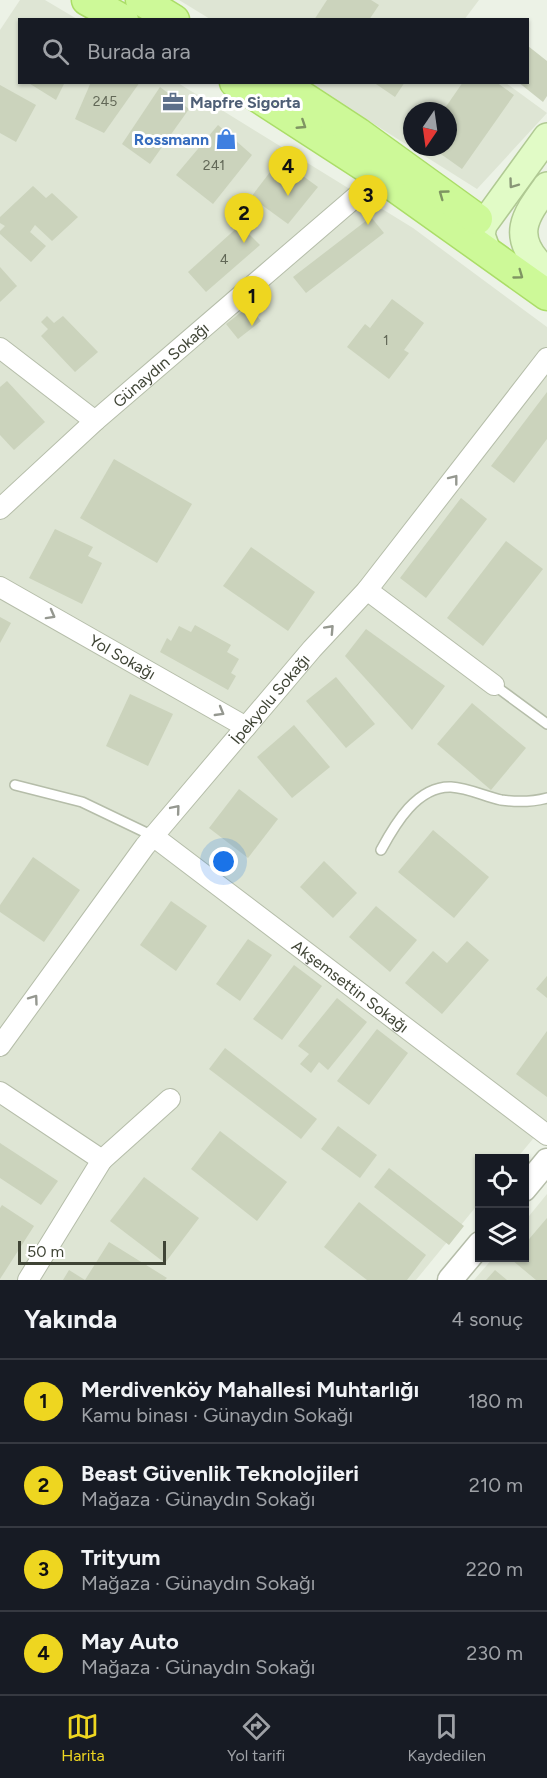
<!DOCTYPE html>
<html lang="tr">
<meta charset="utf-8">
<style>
:root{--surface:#171b24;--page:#20242c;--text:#f1f3f6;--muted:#9ea1a6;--line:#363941;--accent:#eed620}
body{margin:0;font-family:Figtree,sans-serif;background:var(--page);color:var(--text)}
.controls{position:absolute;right:18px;bottom:18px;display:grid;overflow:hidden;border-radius:0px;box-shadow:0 2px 4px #0004}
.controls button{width:54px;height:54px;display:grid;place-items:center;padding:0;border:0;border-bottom:2px solid var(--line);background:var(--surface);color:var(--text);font:30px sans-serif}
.compass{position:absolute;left:403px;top:102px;width:54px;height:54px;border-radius:50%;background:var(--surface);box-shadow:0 2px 4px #0004;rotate:193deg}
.scale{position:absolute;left:18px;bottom:15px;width:148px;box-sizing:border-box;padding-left:6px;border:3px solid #3f4435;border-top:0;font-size:16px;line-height:21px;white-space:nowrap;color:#3f4435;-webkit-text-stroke:4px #fff;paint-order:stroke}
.you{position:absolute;left:224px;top:862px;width:21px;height:21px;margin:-15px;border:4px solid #fff;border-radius:50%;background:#1a73e8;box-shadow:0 0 0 9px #1a73e833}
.badge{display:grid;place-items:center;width:39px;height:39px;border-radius:50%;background:var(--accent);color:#111;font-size:20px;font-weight:700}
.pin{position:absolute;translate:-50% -50px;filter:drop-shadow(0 2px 3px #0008)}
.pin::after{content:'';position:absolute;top:32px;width:21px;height:18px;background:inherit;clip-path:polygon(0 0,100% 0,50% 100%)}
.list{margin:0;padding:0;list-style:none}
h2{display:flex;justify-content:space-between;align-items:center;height:78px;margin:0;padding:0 24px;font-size:26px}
h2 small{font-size:20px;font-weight:400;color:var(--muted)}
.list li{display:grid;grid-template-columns:39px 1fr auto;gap:18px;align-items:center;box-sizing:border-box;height:84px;padding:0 24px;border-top:2px solid var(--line)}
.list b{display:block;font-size:22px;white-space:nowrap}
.list p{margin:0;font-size:20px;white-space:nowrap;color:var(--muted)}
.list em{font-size:20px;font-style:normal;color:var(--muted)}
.icon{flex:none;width:33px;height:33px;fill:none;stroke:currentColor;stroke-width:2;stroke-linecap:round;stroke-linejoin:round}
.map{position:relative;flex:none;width:547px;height:1280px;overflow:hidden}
.search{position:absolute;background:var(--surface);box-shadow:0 2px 4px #0004;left:18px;right:18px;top:18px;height:66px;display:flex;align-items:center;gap:15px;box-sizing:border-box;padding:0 21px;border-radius:0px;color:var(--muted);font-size:22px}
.sheet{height:414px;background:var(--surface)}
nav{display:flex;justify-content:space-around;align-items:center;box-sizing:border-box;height:84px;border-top:2px solid var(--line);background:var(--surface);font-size:16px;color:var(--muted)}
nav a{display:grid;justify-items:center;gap:3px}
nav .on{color:var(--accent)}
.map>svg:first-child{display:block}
.residential{fill:#dee5d4;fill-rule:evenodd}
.building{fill:#cbd3bc}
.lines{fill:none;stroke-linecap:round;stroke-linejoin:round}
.service-casing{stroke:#b5bda9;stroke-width:12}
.minor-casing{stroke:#b5bda9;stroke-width:22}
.tertiary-casing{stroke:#b5bda9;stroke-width:27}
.secondary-casing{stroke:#b0c993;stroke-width:30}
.primary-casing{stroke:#abdd68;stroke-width:33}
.service{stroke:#fff;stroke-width:9}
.minor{stroke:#fff;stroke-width:20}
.tertiary{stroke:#fff;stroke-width:24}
.secondary{stroke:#e1fbc6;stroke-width:27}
.primary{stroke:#cdf998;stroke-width:30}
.oneway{stroke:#7f9562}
.oneway2{stroke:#889676}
.oneway3{stroke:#959890}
.labels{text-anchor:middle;stroke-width:6;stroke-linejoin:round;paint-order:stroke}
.number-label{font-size:14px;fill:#626857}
.service-label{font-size:16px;font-weight:bold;fill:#4e5e75;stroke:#fff;text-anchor:start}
.shop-label{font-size:16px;font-weight:bold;fill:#366cbe;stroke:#fff;text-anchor:end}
.street-label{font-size:16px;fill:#3f4435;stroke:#fff}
</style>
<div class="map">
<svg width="547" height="1280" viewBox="0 0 547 1280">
<rect width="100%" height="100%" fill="#ecf2e6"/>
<g class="residential">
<path d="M 20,0 L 45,0 L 77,19 L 20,20 L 20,82 L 178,83 L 413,228 L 547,327 L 547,1122 L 517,1158 L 480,1158 L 479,1203 L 416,1280 L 0,1280 L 0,30 Z"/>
<path d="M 179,0 L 479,0 L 464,20 L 210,19 Z"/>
<path d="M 309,83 L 506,83 L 547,113 L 477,189 ZM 412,111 L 448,111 L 448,147 L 412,147 Z"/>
<path d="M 547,1194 L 547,1280 L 474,1280 L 493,1258 L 524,1258 L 525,1221 Z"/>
</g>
<g class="building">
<path d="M 327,0 L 371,0 L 379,5 L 369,20 L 314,20 Z"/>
<path d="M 528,46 L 547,61 L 547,96 L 543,102 L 518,82 L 528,82 Z"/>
<path d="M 27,82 L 65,82 L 56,100 Z"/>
<path d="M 91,82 L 140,82 L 104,133 L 75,119 Z"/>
<path d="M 373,82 L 405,82 L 395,97 Z"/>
<path d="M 463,82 L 496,82 L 514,95 L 462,169 L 431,147 L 448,147 L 448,111 L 443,111 Z"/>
<path d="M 0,85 L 36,105 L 16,142 L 0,133 Z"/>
<path d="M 160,87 L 189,109 L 150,164 L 122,144 Z"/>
<path d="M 218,125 L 252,155 L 213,204 L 176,175 Z"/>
<path d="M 280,159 L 318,187 L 288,224 L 251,197 Z"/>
<path d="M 33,186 L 46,198 L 52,193 L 78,217 L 52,241 L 35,225 L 30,232 L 46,246 L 31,262 L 0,234 L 0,231 L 5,226 L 0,223 L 0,217 Z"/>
<path d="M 371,217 L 384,233 L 306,293 L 293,277 Z"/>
<path d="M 240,225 L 260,245 L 206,292 L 188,272 Z"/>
<path d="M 0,267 L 17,286 L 0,302 Z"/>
<path d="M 392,299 L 424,323 L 404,350 L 409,353 L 389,379 L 347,347 L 365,324 L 370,328 Z"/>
<path d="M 249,306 L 261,321 L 238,339 L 226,324 Z"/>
<path d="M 47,316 L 54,323 L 63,316 L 98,352 L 75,372 L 41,336 L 48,329 L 41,322 Z"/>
<path d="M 7,381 L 45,422 L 14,450 L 0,435 L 0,387 Z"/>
<path d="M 547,392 L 547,439 L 514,483 L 491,466 Z"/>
<path d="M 114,459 L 192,504 L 157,563 L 80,518 Z"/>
<path d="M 461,498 L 487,519 L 426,598 L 400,578 Z"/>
<path d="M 55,529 L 93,547 L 88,556 L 102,563 L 82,604 L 29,578 Z"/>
<path d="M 506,541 L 543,569 L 483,646 L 447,618 Z"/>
<path d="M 251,547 L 315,592 L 288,631 L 223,586 Z"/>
<path d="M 0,617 L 11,623 L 0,643 Z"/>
<path d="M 195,625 L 231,645 L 227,652 L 239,659 L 231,673 L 236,676 L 228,690 L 160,652 L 167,638 L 171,641 L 179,626 L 191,632 Z"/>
<path d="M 366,629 L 445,686 L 412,730 L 345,656 Z"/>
<path d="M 336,677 L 375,724 L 346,748 L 306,701 Z"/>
<path d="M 130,694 L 173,714 L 148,766 L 106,746 Z"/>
<path d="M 472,703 L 526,748 L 491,790 L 437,744 Z"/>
<path d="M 294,725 L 330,767 L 292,798 L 257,757 Z"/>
<path d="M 239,789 L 278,819 L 248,858 L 209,828 Z"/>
<path d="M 433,830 L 489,877 L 454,918 L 398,872 Z"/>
<path d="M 33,857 L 80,890 L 44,942 L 0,912 L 0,905 Z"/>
<path d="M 324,861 L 357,893 L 333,918 L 300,887 Z"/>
<path d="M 171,901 L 207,926 L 176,971 L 140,945 Z"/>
<path d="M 376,906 L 417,940 L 390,972 L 349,937 Z"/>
<path d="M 248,939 L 272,955 L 240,1001 L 216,984 Z"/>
<path d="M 467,941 L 489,960 L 442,1014 L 405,983 L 433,951 L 447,963 Z"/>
<path d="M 294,965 L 322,986 L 282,1040 L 253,1019 Z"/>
<path d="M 547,976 L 547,998 L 536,989 Z"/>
<path d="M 337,998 L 367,1022 L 328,1070 L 319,1062 L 311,1073 L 300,1064 L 309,1054 L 298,1046 Z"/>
<path d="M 377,1029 L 408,1053 L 369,1105 L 337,1081 Z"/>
<path d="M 547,1031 L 547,1097 L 516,1074 Z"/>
<path d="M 225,1048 L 317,1119 L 301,1139 L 209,1069 Z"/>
<path d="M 338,1126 L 377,1155 L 360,1178 L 321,1149 Z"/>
<path d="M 220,1131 L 287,1182 L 257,1221 L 191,1169 Z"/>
<path d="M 0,1143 L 58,1181 L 41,1205 L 0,1178 Z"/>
<path d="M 389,1168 L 464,1226 L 449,1245 L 374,1187 Z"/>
<path d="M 144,1177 L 199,1218 L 165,1263 L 110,1221 Z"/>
<path d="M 359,1202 L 426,1255 L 407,1280 L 367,1280 L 324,1247 Z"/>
<path d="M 2,1205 L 34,1226 L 0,1279 L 0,1208 Z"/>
<path d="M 547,1218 L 547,1280 L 536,1280 L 512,1260 L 514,1258 L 524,1258 L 524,1245 Z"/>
<path d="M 109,1242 L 167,1278 L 165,1280 L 63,1280 L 69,1270 L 85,1280 Z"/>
<path d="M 495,1270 L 507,1280 L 486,1280 Z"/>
</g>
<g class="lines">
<defs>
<g id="service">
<path d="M 494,685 L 547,724"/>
<path d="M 15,785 L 82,802 L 153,836"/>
<path d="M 381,850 C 395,824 417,786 451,787 C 468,788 484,796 501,800 C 516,802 532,802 547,798"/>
</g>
<g id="minor">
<path d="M 0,348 L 95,421"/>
<path id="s1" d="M 0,509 L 95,421 L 380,176"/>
<path id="s2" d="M 0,587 L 246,727"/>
<path d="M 367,590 L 494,685"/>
<path id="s3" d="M 153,836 L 547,1135"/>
<path id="s4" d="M 0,1046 L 145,846 L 312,649 L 367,590 L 547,358"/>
<path d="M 0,1092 L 102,1160 L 28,1280"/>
<path d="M 102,1160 L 170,1099"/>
</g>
<g id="tertiary">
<path d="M 524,1189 L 547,1161"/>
<path d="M 450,1280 L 480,1244"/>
</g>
<g id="secondary">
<path d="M 485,246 L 481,235 L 483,225 L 547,137"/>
<path d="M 541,266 C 510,235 526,215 547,186"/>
</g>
<g id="primary">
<path d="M 87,0 L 123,20"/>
<path d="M 141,0 L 174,20"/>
<path d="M 235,82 L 380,176 L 547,295"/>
<path d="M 280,82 L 358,133 L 477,219"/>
</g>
</defs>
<use href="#service" class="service-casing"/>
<use href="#minor" class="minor-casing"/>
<use href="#tertiary" class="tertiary-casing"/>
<use href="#secondary" class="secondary-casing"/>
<use href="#primary" class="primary-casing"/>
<use href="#service" class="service"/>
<use href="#minor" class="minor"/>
<use href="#tertiary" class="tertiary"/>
<use href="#secondary" class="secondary"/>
<use href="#primary" class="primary"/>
</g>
<defs><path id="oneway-chevron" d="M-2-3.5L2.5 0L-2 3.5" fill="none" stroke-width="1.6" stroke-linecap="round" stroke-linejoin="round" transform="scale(1.5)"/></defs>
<g class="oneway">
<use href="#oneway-chevron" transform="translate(302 125) rotate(33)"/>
<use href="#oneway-chevron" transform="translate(443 194) rotate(-144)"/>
<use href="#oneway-chevron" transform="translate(519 275) rotate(36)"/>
</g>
<use class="oneway2" href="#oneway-chevron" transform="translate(513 184) rotate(126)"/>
<g class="oneway3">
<use href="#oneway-chevron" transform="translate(454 479) rotate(-52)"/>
<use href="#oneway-chevron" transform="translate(51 615) rotate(29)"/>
<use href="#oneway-chevron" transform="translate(330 629) rotate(-47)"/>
<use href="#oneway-chevron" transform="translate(220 712) rotate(30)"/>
<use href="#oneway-chevron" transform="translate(176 809) rotate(-50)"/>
<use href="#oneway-chevron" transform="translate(34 999) rotate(-54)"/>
</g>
<defs>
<symbol id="office-bare" viewBox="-9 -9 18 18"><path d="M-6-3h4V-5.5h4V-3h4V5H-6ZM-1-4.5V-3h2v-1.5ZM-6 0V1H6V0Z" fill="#5c6f8a" stroke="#fff" stroke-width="2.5" paint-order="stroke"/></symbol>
<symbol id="shop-bare" viewBox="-9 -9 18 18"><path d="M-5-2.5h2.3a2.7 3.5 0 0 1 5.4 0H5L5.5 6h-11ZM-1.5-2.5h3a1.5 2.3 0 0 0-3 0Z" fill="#3f7fe0" stroke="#fff" stroke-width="2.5" paint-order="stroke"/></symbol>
</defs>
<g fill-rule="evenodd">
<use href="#office-bare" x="158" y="87" width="30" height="30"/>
<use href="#shop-bare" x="211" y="124" width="30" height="30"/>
</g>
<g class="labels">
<g class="number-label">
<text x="105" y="106">245</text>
<text x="214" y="170">241</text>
<text x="224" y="264">4</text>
<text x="386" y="345">1</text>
</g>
<g class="service-label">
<text x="190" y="108">Mapfre Sigorta</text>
</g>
<g class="shop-label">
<text x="209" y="145">Rossmann</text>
</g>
<g class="street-label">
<text dy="6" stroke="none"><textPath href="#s1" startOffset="216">Günaydın Sokağı</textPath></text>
<text dy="6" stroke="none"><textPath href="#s2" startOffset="141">Yol Sokağı</textPath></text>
<text dy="6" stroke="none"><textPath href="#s4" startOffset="440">İpekyolu Sokağı</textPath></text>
<text dy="6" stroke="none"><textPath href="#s3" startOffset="248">Akşemsettin Sokağı</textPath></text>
</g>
</g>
</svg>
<div class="controls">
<button><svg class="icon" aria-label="locate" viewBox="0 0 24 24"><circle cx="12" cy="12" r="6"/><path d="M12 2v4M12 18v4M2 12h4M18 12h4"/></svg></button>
<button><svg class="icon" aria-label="layers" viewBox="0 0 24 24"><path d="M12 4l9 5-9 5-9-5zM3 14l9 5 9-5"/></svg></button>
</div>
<svg class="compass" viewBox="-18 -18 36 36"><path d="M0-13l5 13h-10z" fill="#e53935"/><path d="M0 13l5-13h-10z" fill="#9ea1a6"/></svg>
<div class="scale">50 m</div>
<div class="you"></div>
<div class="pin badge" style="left:252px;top:326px">1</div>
<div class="pin badge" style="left:244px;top:243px">2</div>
<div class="pin badge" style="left:368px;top:225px">3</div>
<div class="pin badge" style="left:288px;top:196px">4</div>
<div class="search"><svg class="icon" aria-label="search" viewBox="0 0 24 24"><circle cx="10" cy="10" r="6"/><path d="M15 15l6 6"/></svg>Burada ara</div>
</div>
<section class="sheet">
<h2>Yakında<small>4 sonuç</small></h2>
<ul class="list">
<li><span class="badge">1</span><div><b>Merdivenköy Mahallesi Muhtarlığı</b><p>Kamu binası · Günaydın Sokağı</p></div><em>180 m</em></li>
<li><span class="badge">2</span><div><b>Beast Güvenlik Teknolojileri</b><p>Mağaza · Günaydın Sokağı</p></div><em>210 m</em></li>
<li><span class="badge">3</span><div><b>Trityum</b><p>Mağaza · Günaydın Sokağı</p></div><em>220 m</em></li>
<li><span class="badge">4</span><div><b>May Auto</b><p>Mağaza · Günaydın Sokağı</p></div><em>230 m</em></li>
</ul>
</section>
<nav>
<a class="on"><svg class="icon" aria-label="map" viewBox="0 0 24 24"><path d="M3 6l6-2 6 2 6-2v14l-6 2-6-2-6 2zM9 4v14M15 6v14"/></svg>Harita</a>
<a><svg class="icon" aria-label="directions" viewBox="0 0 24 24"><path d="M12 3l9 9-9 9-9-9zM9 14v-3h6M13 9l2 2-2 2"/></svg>Yol tarifi</a>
<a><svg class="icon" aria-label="saved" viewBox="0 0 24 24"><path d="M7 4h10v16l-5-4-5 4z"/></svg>Kaydedilen</a>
</nav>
